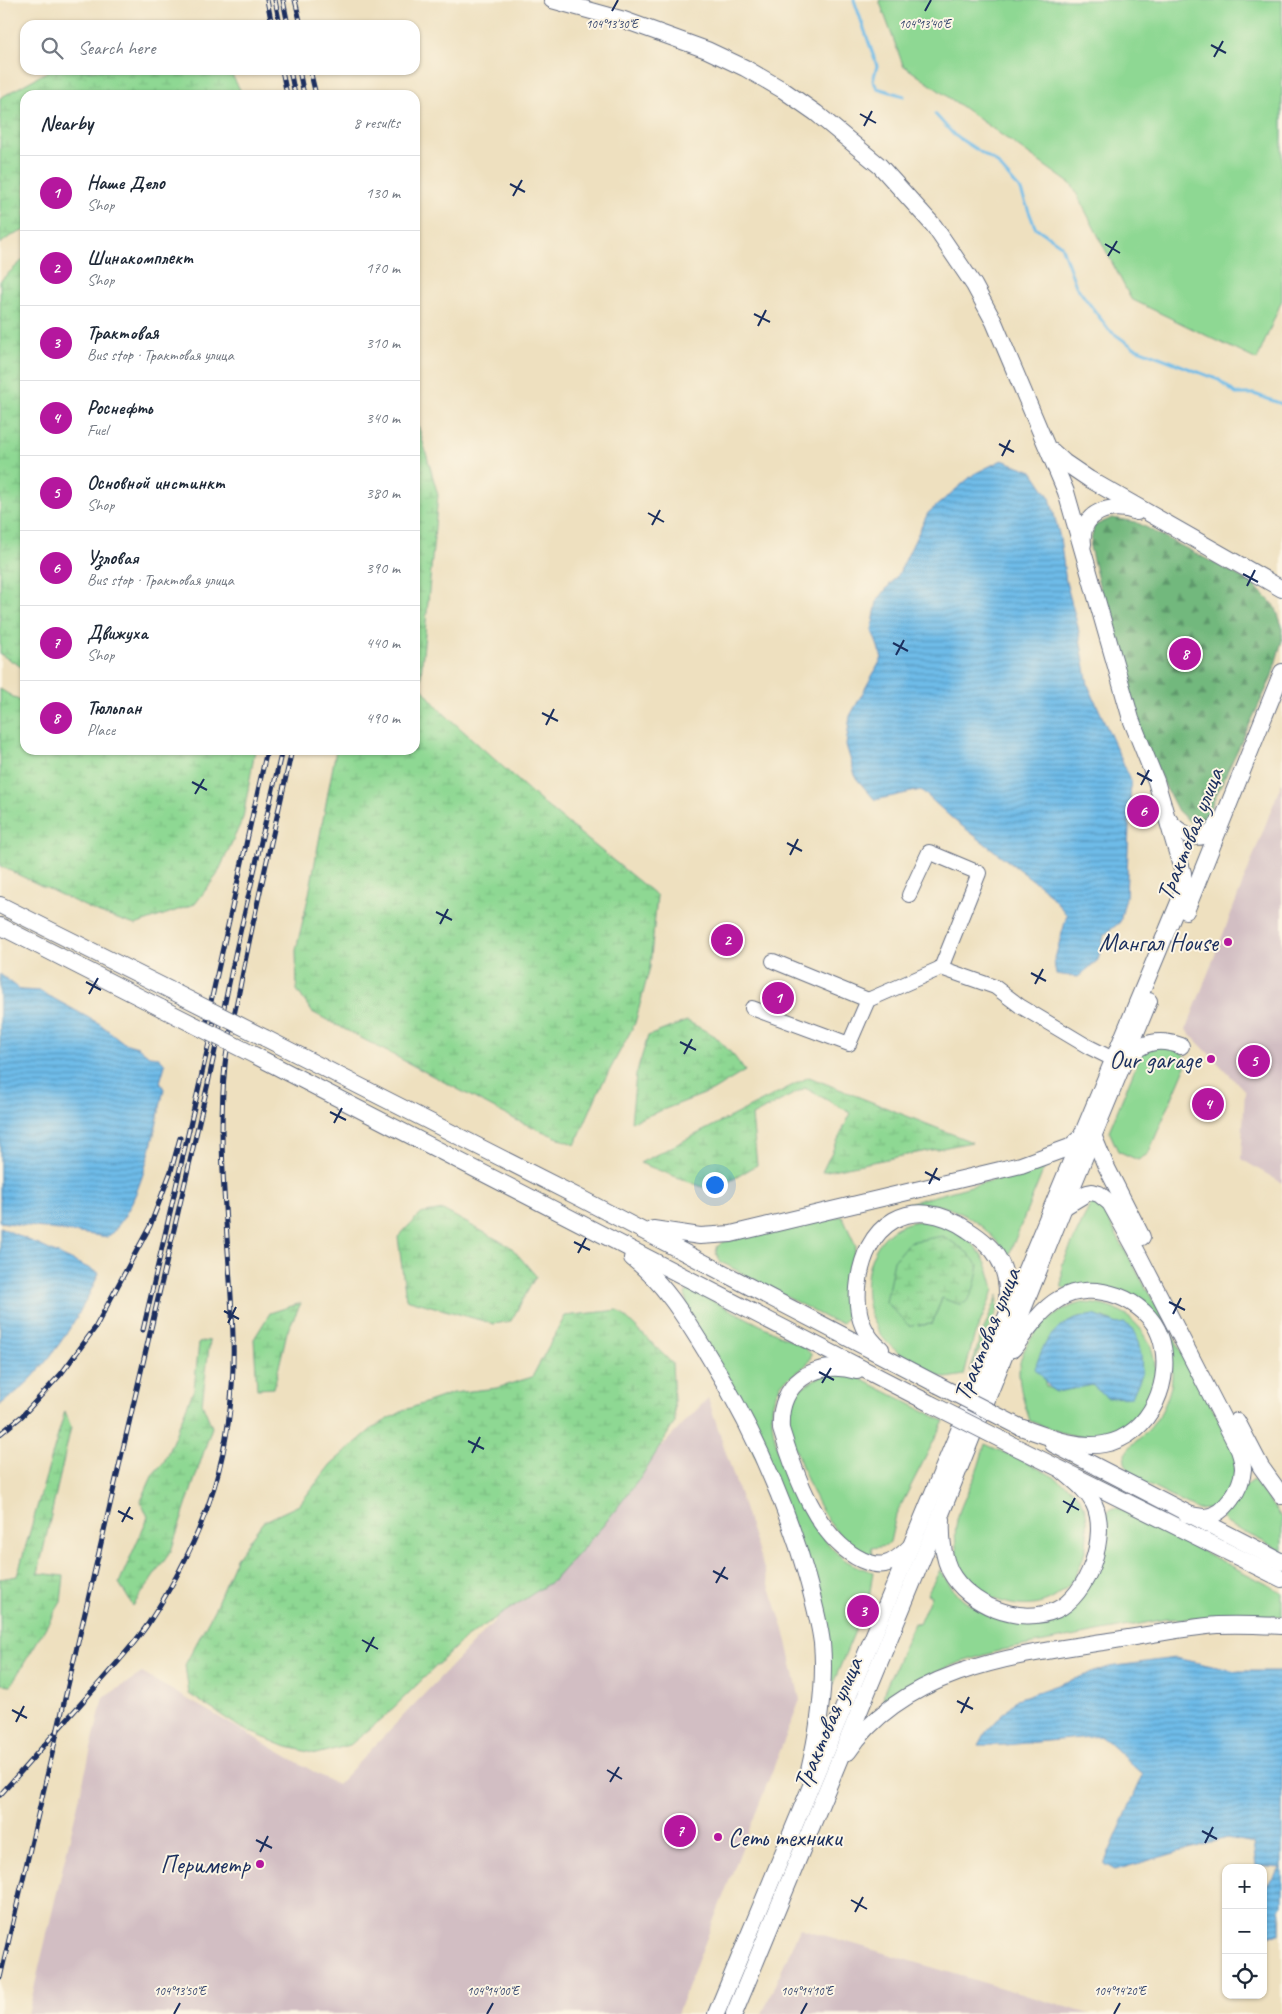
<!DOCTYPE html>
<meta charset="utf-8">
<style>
:root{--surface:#fff;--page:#f2f2f3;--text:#1f2937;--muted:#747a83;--line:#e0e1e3;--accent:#b5179e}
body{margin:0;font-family:Caveat,sans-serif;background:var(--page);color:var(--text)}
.controls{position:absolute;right:15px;bottom:15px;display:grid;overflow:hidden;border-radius:10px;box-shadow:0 1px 4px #0004}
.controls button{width:45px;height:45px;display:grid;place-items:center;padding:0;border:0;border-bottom:1px solid var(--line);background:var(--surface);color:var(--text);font:25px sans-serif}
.you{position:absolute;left:714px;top:1184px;width:18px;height:18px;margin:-12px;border:4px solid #fff;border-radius:50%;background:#1a73e8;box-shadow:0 0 0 8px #1a73e833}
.badge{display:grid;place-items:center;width:32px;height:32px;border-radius:50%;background:var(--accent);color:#fff;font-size:16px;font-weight:700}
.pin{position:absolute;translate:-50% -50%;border:2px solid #fff;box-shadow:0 1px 5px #0006}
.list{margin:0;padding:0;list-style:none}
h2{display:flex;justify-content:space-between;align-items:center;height:65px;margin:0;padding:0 20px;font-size:21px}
h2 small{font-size:16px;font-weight:400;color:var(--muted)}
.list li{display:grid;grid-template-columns:32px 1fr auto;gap:15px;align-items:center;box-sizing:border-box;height:75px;padding:0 20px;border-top:1px solid var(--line)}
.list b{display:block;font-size:19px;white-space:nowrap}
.list p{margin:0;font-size:16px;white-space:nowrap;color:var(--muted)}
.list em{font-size:16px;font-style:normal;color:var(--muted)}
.icon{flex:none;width:28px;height:28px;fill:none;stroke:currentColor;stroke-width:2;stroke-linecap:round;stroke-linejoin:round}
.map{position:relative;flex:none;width:1282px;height:2014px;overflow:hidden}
.search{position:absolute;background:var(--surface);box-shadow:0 1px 4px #0004;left:20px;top:20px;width:400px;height:55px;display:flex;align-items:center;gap:12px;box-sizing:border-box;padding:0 18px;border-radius:15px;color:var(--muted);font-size:19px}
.panel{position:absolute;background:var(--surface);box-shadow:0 1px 4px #0004;left:20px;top:90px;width:400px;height:665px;border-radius:15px}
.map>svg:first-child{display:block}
.industrial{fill:#d2bec3}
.green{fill:#8ed893;stroke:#548478;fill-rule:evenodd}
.forest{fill:url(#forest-firs);stroke:#46746e}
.wetland{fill:url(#wetland-marsh);stroke:#548478}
.water{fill:url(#water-rules);stroke:#4475a3}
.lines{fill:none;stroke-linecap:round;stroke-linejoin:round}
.stream{stroke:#6ebbe8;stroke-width:3}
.minor-casing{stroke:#656d80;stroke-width:16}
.major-casing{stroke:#656d80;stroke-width:18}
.minor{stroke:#fff;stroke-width:14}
.major{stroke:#fff;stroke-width:16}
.rail-casing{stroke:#1b2f5e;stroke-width:5}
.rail{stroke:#fcf5e5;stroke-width:3;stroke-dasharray:9;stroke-linecap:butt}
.major-bridge-casing{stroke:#656d80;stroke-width:18;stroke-linecap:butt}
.major-bridge{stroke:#fff;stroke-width:16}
.ticks{fill:none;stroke:#1b2f5e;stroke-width:2}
.poi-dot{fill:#b5179e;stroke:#fcf5e5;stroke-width:2}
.labels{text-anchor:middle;stroke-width:4;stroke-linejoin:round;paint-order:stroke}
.street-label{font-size:25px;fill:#1b2f5e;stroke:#fcf5e5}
.poi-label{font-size:25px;fill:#1b2f5e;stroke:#fcf5e5;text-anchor:end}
.ticks-label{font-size:12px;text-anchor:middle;fill:#1b2f5e;stroke:#fcf5e5;stroke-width:4;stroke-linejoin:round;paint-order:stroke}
</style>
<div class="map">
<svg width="1282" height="2014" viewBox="0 0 1282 2014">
<defs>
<pattern id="forest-firs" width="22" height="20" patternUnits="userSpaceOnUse" patternTransform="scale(1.25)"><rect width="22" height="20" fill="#72b87d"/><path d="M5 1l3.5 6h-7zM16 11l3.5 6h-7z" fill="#5d966a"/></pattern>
<pattern id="wetland-marsh" width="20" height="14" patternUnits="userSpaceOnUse" patternTransform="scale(1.25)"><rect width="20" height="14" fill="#8ed893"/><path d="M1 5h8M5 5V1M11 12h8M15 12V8" fill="none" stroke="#7aba81"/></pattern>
<pattern id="water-rules" width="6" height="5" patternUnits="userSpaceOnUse" patternTransform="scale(1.25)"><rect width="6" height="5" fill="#6ebbe8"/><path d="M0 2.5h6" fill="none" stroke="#5a98bf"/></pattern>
</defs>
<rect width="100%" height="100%" fill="#fcf5e5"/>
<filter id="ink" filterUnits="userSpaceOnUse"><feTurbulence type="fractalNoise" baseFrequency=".02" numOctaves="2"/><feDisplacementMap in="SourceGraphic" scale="10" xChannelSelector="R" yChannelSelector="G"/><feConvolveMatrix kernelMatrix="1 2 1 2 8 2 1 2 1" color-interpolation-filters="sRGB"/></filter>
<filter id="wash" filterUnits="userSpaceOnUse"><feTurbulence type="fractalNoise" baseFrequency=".0096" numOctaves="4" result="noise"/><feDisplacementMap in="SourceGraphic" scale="20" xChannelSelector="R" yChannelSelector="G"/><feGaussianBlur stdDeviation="1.12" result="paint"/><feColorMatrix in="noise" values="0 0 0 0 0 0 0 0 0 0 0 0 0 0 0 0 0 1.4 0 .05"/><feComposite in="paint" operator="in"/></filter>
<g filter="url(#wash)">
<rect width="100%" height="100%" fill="#eee0bf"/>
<g class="industrial">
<path d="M 1282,782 L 1282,1183 L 1241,1159 L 1245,1091 L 1186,1030 Z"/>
<path d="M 708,1398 L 785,1633 L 800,1700 L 677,2014 L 28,2014 L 103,1698 L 142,1673 L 337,1785 Z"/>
<path d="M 800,1928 L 1089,2014 L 1090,2014 L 762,2014 Z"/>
</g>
<g class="green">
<path d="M 879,0 L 1282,0 L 1282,300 L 1257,360 L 1131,299 L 1072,185 L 903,65 Z"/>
<path d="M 1163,1045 L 1184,1054 L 1187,1063 L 1148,1154 L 1138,1160 L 1118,1151 L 1109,1131 L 1142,1051 Z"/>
<path d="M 1045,1166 L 1008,1257 C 985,1220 948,1199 905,1204 Z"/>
<path d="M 1093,1202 L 1102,1209 L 1235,1448 L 1237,1457 L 1232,1486 L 1214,1508 L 1198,1510 L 1140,1481 C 1107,1454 1135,1446 1151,1427 C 1161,1415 1168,1400 1171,1385 C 1176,1361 1163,1337 1155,1315 L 1062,1288 L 1062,1265 L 1091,1203 Z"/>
<path d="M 842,1216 L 856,1246 L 848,1275 L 846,1294 L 847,1318 L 842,1323 L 830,1320 L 721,1262 L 716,1253 L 717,1247 L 723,1242 Z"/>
<path d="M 920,1221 C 962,1223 987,1250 994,1290 L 974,1337 L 964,1375 C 958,1376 950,1378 945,1378 C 936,1376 925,1368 917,1364 C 904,1357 890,1348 881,1335 C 853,1297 865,1225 920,1221 ZM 979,1265 L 960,1304 L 942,1298 L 932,1324 L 909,1326 Z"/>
<path d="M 689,1290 L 692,1290 L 805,1348 L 811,1354 C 811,1367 792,1374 783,1382 C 779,1387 776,1393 774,1399 C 761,1439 809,1529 840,1556 C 849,1564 861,1568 873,1572 L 869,1598 L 863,1595 L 850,1622 L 857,1626 L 827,1698 L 814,1583 L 687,1307 L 685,1293 Z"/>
<path d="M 998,1295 L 997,1311 L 970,1371 L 980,1339 Z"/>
<path d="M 1082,1303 C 1180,1305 1176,1435 1092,1437 C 1071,1438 1049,1428 1030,1421 C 1025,1406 1019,1388 1019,1372 C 1019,1341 1053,1309 1082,1303 ZM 1083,1316 L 1104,1318 L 1117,1324 L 1093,1385 L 1056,1392 L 1046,1386 L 1043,1375 L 1062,1325 Z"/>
<path d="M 825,1374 L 852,1375 L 861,1379 L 944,1421 L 896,1515 L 890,1542 L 886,1546 L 871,1548 L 872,1555 C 829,1543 811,1490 797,1453 C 792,1441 782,1418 788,1405 C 795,1388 811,1382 825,1374 Z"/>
<path d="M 985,1444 C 1010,1456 1066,1477 1080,1498 C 1089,1511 1088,1531 1086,1546 C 1077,1593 1042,1618 995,1599 C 981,1593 967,1584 961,1570 C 957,1562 954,1535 956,1526 C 958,1507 970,1490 976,1473 C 980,1463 982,1453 985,1444 Z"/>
<path d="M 1253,1480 L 1282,1518 L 1282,1551 L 1228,1524 L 1222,1518 L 1246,1485 Z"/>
<path d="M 1114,1508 L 1118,1508 L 1282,1592 L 1282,1617 L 1166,1619 L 1002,1650 L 958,1663 L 913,1682 L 883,1700 L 884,1692 L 914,1623 L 919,1624 L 931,1596 L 927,1594 L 940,1570 C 948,1581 955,1595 967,1603 C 984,1615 1028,1615 1050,1618 L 1102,1544 L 1108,1511 Z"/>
</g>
<path class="forest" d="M 1112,518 L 1136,522 L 1252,583 L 1275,606 L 1282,626 L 1282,640 L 1271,679 L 1203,823 L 1190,822 L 1178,811 L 1131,719 L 1090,547 L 1094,526 Z"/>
<g class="wetland">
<path d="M 48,70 L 229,70 L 243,95 L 25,95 L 25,230 L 9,237 L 0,244 L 0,217 L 2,216 L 0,213 L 0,98 L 45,73 Z"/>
<path d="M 25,258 L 25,669 L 0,654 L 0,281 Z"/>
<path d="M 415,414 L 438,495 L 420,686 L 439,709 L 545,805 L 657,896 L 650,967 L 635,1023 L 599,1090 L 575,1145 L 516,1120 L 312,1012 L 297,990 L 296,950 L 309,894 L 336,750 L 415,750 Z"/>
<path d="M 0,689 L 25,704 L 25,750 L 255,750 L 243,818 L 217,875 L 195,904 L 135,925 L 97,912 L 0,866 Z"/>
<path d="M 687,1021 L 715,1036 L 734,1056 L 745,1071 L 712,1091 L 631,1122 L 636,1075 L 648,1036 Z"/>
<path d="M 809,1077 L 972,1142 L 822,1172 L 851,1113 L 805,1088 L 752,1116 L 757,1165 L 713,1191 L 640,1163 Z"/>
<path d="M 443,1210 L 511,1247 L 536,1276 L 511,1321 L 494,1324 L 406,1299 L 398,1237 L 420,1214 Z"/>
<path d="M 943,1236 L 963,1249 L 979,1265 C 977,1275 973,1303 961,1304 C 956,1304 947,1300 942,1298 L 932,1324 L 909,1326 L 886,1302 L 894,1260 L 909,1242 Z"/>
<path d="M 301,1303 L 287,1332 L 274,1388 L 257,1389 L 254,1339 L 270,1313 Z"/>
<path d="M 618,1310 L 672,1363 L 675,1422 L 641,1477 L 602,1527 L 554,1580 L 465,1638 L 382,1719 L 350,1745 L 316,1754 L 284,1746 L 241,1728 L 189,1694 L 185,1665 L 214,1610 L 236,1558 L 263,1522 L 299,1505 L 331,1464 L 374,1427 L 405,1410 L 453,1393 L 497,1388 L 532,1377 L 565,1316 Z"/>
<path d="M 210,1340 L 202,1403 L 212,1427 L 171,1551 L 133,1606 L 119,1583 L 148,1517 L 141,1501 L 153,1474 L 164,1462 L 194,1389 L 199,1343 Z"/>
<path d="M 65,1411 L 71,1427 L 38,1573 L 64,1576 L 61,1602 L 11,1685 L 0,1684 L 0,1579 L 17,1576 Z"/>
</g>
<g class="water">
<path d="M 1002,460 L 1032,471 L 1050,498 L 1060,538 L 1066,582 L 1078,627 L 1088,685 L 1131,781 L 1126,897 L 1120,922 L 1104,935 L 1098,960 L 1078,977 L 1056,974 L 1054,962 L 1067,915 L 1046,890 L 954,820 L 921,790 L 875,800 L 856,778 L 846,745 L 850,716 L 882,658 L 872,630 L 877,601 L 899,573 L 928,513 L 974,474 Z"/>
<path d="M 0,974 L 21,990 L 40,991 L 100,1024 L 124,1043 L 138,1047 L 149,1056 L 159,1057 L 165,1065 L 160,1082 L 164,1089 C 154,1134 142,1205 108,1237 L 0,1222 Z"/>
<path d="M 0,1227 L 99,1273 C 82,1312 59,1349 30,1380 C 21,1389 10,1397 0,1405 Z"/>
<path d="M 1094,1315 L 1117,1324 L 1124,1323 L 1131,1327 L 1137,1338 L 1141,1355 L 1142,1374 L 1132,1397 L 1107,1398 L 1092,1385 L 1056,1392 C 1044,1385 1046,1377 1035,1369 C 1045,1336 1058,1320 1094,1315 Z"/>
<path d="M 1175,1658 L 1236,1671 L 1282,1671 L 1282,1905 L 1280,1908 L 1280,1935 L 1263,1936 L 1263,1890 L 1281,1868 L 1256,1866 L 1253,1843 L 1227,1838 L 1115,1870 L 1104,1864 L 1143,1775 L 1101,1736 L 1005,1745 L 979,1745 L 986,1732 L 1017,1699 L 1109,1667 Z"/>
</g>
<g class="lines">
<g class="stream">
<path d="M 854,0 L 877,66 L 873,80 L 877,88 L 904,96"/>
<path d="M 935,114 L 954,135 L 996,162 L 1021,191 L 1035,227 L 1061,245 L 1076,286 L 1109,330 L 1133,347 L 1219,380 L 1236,394 L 1254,394 L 1282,404"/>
</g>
</g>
</g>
<g filter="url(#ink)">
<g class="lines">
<defs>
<g id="minor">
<path d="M 909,895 L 929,852 L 979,873 L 941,968"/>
<path d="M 773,961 L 868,1000"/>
<path d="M 752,1008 L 849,1044 L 868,1000 L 941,968 L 995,987 L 1020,1006 L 1087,1046 L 1113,1059"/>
</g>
<g id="major">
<path d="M 552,0 L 624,20 L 707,50 L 745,68 L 783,90 L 816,113 L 880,166 L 934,226 L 974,285 L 994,322 L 1066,492 L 1131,719 L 1156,781 L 1183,873 L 1183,888 L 1179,902 L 716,2014"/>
<path d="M 1052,451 L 1064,462 L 1089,479 L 1282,589"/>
<path d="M 1083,544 C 1079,512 1111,502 1137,512"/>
<path d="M 1169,820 C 1176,831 1195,842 1208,834 C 1213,831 1216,826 1219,822"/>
<path d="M 0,905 L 170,990"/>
<path d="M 1186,911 L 1282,672"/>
<path d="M 0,926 L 161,1008"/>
<path d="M 265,1038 L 582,1199 L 938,1385"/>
<path d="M 256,1056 L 931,1404"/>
<path d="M 1127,1059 C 1142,1041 1159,1038 1181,1046"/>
<path d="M 1093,1135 L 1105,1164 L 1142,1237"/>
<path d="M 1064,1207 L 1087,1193 L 1092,1192 L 1099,1194 L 1110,1203 L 1135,1248 L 1239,1450 C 1241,1456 1243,1463 1243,1469 C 1242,1488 1225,1514 1206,1517 C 1199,1517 1192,1515 1186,1514"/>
<path d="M 653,1229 L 700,1236 L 731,1234 L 1021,1165 L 1070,1147 L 1080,1138"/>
<path d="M 632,1258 C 664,1283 684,1316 705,1350 C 749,1421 784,1496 807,1577 C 813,1599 819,1620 822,1643 C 826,1686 818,1733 808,1775"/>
<path d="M 881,1349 C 862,1334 856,1312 858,1288 C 863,1224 911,1191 968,1230 C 979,1237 992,1247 998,1258 C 1007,1272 1008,1291 1007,1307"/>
<path d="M 1013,1349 C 1026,1332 1040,1310 1059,1299 C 1093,1278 1147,1299 1160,1336 C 1175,1378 1151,1436 1104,1444 C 1076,1449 1047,1436 1020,1427"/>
<path d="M 857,1371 C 814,1359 778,1383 781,1429 C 795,1474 817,1539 862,1560 C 869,1563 877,1566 885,1564 C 894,1562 903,1554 910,1547"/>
<path d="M 1237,1421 L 1261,1467 L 1282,1496"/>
<path d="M 1053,1444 L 1282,1562"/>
<path d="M 1012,1445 L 1282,1579"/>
<path d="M 942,1519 C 941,1537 942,1554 950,1571 C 968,1605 1019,1626 1056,1610 C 1088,1596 1109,1535 1094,1504 C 1087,1490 1074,1481 1063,1471"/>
<path d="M 848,1752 C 904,1668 1018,1655 1109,1641 C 1145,1636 1181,1628 1218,1625 C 1239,1624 1261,1625 1282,1626"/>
<path d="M 734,2014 L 943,1509 L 1064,1207 L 1149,1001"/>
</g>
</defs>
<use href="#minor" class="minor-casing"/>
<use href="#major" class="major-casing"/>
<use href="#minor" class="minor"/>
<use href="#major" class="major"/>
<defs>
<g id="rail">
<path d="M 267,0 L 272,25"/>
<path d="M 275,0 L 280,25"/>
<path d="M 283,0 L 288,25"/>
<path d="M 295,0 L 301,25"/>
<path d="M 282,70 L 287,95"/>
<path d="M 290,70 L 295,95"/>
<path d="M 299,70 L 304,95"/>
<path d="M 310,70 L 316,95"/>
<path d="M 204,1033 L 267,750"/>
<path d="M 143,1330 L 214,1021"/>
<path d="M 0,1434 L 22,1416 L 61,1374 L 95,1328 L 150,1226 L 171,1171 L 180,1138"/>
<path d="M 0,1795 C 29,1763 57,1730 86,1698 C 107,1674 130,1650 148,1624 C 208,1532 236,1447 233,1336 C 230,1246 216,1155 225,1065 C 228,1037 236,1009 241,982 C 256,904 275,827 292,750"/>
<path d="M 0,1978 L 209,1079 L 236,950 L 282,750"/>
</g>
</defs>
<use href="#rail" class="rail-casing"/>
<use href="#rail" class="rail"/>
<defs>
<g id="major-bridge">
<path d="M 170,990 L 265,1038"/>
<path d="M 161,1008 L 256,1056"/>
<path d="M 938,1385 L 1020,1427"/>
<path d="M 931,1404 L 1012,1445"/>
</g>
</defs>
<use href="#major-bridge" class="major-bridge-casing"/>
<use href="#major-bridge" class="major-bridge"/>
</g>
</g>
<path class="ticks" d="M 612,11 L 618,0M 925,11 L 931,0M 1211,45 L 1226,53M 1214,57 L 1223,41M 860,114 L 876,123M 864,126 L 872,111M 510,184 L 525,192M 513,196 L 522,180M 1105,244 L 1120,253M 1108,256 L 1117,241M 754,314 L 770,322M 758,326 L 766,310M 999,444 L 1014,452M 1002,456 L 1010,440M 648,513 L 664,522M 652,525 L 660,510M 1243,574 L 1258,582M 1247,586 L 1255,570M 893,643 L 908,651M 896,655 L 904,640M 542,713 L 558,721M 546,725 L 554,709M 1137,773 L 1152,781M 192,782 L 207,790M 1141,785 L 1149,770M 195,794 L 204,779M 787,843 L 802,851M 790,855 L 798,839M 436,912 L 452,920M 440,924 L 448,909M 1031,973 L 1046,981M 86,982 L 101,990M 1035,984 L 1043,969M 89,994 L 98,978M 680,1042 L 696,1050M 684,1054 L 692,1039M 330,1112 L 346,1120M 334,1123 L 342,1108M 925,1172 L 940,1180M 929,1184 L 937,1168M 574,1242 L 590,1250M 578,1253 L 586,1238M 1169,1302 L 1185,1310M 224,1311 L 239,1319M 1173,1314 L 1181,1298M 228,1323 L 236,1307M 819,1372 L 834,1380M 822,1383 L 831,1368M 468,1441 L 484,1449M 472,1453 L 480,1437M 1063,1501 L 1079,1510M 118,1511 L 133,1519M 1067,1513 L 1075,1498M 122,1522 L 130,1507M 713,1571 L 728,1579M 716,1583 L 725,1567M 362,1640 L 378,1649M 366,1652 L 374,1637M 957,1701 L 973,1709M 12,1710 L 27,1718M 961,1713 L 969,1697M 16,1722 L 24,1706M 607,1770 L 622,1779M 610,1782 L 619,1767M 1202,1831 L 1217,1839M 256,1840 L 272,1848M 1205,1843 L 1213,1827M 260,1852 L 268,1836M 851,1900 L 867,1909M 855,1912 L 863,1897M 174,2014 L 180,2003M 487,2014 L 493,2003M 801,2014 L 807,2003M 1114,2014 L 1120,2003"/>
<g class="poi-dot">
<circle cx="1228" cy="942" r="5"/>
<circle cx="1211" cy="1059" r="5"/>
<circle cx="718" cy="1837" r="5"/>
<circle cx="260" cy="1864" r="5"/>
</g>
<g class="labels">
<g class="street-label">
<text transform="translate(1189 834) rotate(-68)" y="9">Трактовая улица</text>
<text transform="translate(986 1334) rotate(-68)" y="9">Трактовая улица</text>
<text transform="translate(827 1723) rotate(-67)" y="9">Трактовая улица</text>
</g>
<g class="poi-label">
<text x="1218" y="951">Мангал House</text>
<text x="1201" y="1068">Our garage</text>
<text x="728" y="1846" text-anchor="start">Сеть техники</text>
<text x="250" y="1873">Периметр</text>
</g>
</g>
<g class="ticks-label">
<text x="612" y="28">104°13'30"E</text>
<text x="925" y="28">104°13'40"E</text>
<text x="180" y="1995">104°13'50"E</text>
<text x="493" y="1995">104°14'00"E</text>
<text x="807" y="1995">104°14'10"E</text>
<text x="1120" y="1995">104°14'20"E</text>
</g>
</svg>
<div class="controls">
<button>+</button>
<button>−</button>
<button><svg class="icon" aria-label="locate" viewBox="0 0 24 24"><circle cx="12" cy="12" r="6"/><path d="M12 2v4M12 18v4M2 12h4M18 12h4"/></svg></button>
</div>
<div class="you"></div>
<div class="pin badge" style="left:778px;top:998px">1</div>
<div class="pin badge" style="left:727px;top:940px">2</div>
<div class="pin badge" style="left:863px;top:1611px">3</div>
<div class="pin badge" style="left:1208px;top:1104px">4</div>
<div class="pin badge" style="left:1254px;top:1061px">5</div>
<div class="pin badge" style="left:1143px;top:811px">6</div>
<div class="pin badge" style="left:680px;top:1831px">7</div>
<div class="pin badge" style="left:1185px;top:654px">8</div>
<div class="search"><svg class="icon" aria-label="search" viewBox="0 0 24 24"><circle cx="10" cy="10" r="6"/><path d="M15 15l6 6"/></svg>Search here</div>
<section class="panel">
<h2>Nearby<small>8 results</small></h2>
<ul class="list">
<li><span class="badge">1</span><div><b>Наше Дело</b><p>Shop</p></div><em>130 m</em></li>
<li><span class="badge">2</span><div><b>Шинакомплект</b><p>Shop</p></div><em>170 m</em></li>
<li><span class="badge">3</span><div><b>Трактовая</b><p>Bus stop · Трактовая улица</p></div><em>310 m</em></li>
<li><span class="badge">4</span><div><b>Роснефть</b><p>Fuel</p></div><em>340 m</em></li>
<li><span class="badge">5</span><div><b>Основной инстинкт</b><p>Shop</p></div><em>380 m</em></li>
<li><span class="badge">6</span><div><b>Узловая</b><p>Bus stop · Трактовая улица</p></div><em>390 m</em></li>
<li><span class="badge">7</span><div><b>Движуха</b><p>Shop</p></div><em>440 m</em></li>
<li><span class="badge">8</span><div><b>Тюльпан</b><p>Place</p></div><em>490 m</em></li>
</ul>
</section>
</div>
